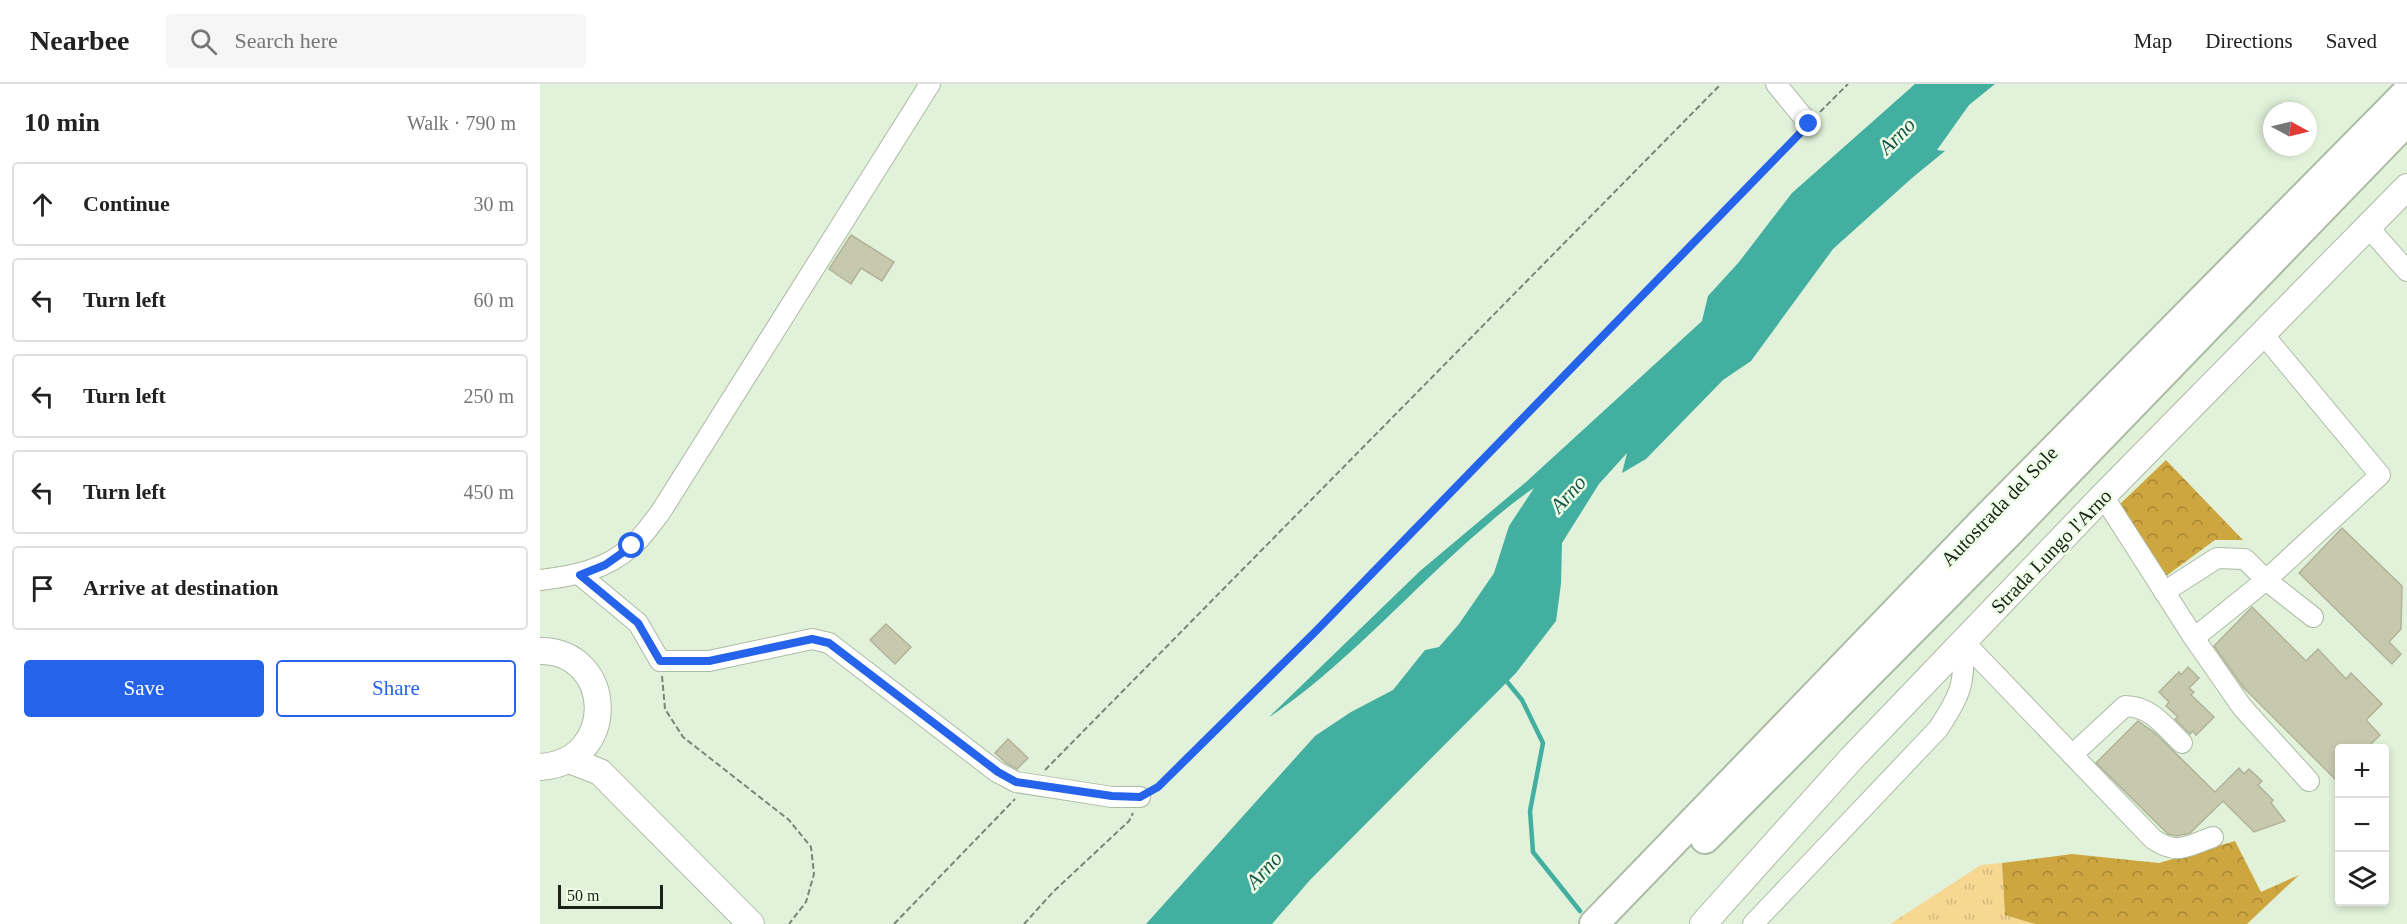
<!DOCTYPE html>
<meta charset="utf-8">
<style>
:root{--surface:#fff;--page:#f6f6f6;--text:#222;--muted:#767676;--line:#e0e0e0;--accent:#2563eb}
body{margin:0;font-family:"Times New Roman",serif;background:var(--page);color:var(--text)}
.controls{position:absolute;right:18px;bottom:18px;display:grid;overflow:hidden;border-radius:6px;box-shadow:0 3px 9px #0003}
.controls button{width:54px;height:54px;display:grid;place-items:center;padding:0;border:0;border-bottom:2px solid var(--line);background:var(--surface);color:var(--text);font:30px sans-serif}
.compass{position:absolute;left:1723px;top:18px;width:54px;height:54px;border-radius:50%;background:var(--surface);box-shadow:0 3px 9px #0003;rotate:97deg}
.scale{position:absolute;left:18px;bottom:15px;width:105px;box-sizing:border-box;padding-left:6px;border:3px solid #1b2119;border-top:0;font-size:16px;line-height:21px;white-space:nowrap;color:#1b2119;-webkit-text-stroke:4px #efffe7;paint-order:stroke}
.stop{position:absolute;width:18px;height:18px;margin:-14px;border:4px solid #2563eb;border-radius:50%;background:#fff}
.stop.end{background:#2563eb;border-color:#fff;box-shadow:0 2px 6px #0008}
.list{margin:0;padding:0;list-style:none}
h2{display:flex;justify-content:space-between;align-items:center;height:78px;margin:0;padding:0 24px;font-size:26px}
h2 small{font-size:20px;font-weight:400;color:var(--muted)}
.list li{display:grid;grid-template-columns:39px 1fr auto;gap:18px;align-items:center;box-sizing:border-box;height:84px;margin:0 12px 12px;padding:0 12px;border:2px solid var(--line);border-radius:6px}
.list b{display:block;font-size:22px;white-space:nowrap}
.list em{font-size:20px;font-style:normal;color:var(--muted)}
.actions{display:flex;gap:12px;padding:18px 24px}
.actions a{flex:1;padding:14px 0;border:2px solid var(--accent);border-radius:6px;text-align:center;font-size:21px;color:var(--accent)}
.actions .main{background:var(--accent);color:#fff}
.icon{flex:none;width:33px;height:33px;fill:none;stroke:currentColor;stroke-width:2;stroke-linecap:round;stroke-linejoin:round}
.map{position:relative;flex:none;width:1867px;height:840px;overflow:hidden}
header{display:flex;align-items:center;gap:36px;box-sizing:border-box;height:84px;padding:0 30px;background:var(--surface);border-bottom:2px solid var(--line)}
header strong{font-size:28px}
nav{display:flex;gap:33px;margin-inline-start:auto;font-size:21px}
.search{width:420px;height:54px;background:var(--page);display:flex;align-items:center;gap:15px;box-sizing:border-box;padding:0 21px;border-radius:6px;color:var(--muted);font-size:22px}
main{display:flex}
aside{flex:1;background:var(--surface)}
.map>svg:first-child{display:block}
.grass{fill:url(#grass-tufts)}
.forest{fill:url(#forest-crowns)}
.water{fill:#42afa0}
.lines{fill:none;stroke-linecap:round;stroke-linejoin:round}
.stream{stroke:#42afa0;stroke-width:4.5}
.building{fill:#c7c9af;stroke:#b1b399;stroke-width:1.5}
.minor-casing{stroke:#acbba4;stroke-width:22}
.major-casing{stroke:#acbba4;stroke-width:28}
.highway-casing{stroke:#acbba4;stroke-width:32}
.path{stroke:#7a8575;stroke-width:2;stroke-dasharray:6 3;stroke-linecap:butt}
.minor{stroke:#fff;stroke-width:20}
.major{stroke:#fff;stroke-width:26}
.highway{stroke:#fff;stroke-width:28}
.route{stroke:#2563eb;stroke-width:8}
.labels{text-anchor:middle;stroke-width:5;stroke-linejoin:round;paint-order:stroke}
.street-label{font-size:20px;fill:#1b2119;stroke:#efffe7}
.water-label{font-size:21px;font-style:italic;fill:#16544b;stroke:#efffe7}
</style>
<header>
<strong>Nearbee</strong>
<div class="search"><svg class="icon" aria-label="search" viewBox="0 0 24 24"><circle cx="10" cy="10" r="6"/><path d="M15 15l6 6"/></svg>Search here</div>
<nav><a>Map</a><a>Directions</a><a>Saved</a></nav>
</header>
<main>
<aside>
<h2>10 min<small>Walk · 790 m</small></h2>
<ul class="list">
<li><svg class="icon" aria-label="ahead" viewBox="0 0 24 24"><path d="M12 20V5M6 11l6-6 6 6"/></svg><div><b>Continue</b></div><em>30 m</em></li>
<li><svg class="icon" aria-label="left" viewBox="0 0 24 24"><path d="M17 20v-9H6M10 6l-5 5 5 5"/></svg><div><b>Turn left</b></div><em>60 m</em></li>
<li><svg class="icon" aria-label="left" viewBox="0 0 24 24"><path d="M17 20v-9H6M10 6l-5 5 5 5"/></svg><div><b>Turn left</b></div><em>250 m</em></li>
<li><svg class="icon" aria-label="left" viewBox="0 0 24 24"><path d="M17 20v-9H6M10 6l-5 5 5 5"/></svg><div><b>Turn left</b></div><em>450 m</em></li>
<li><svg class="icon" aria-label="arrive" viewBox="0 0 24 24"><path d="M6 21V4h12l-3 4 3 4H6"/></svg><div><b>Arrive at destination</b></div></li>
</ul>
<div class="actions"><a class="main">Save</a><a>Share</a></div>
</aside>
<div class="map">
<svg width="1867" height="840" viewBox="0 0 1867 840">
<defs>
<pattern id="grass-tufts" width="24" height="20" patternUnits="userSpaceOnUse" patternTransform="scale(1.5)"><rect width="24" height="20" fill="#f6d892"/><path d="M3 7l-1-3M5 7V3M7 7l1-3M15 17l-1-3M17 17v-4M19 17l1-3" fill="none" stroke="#d2b97d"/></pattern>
<pattern id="forest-crowns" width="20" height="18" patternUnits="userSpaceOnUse" patternTransform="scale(1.5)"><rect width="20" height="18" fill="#cea63f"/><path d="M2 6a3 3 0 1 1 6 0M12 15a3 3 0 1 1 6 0" fill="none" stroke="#a68734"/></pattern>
</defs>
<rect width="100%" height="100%" fill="#e2f2da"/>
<path class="grass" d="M 1462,779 L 1465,831 L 1495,840 L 1350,840 L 1441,781 Z"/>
<g class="forest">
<path d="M 1626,376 L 1703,456 L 1675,456 L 1626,492 L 1579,421 Z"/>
<path d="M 1695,757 L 1721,808 L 1759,791 L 1707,840 L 1495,840 L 1465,831 L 1462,779 L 1532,770 L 1619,779 Z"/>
</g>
<path class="water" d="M 1375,0 L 1455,0 L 1429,21 L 1397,66 L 1405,67 L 1372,94 L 1293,165 L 1211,277 L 1183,296 L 1106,375 L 1082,389 L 1087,369 L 1059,400 L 1022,459 L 1021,500 L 1016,537 L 976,589 L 770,796 L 732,840 L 606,840 L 775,652 L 811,628 L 853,606 L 885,566 L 899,563 L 919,540 L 954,489 L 969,442 L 994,404 C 971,419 948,440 926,459 C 861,517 801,585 728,634 L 880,487 L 986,398 L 1162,237 L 1168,212 L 1199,178 L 1252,109 Z"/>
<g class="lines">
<path class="stream" d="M 964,594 L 982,616 L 1003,659 L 990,727 L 993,768 L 1040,827"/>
</g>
<g class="building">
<path d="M 311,151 L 354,178 L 342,197 L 321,184 L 311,200 L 289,185 Z"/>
<path d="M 1802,444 L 1862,502 L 1861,545 L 1849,558 L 1861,570 L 1852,580 L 1759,489 Z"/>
<path d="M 1712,523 L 1766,577 L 1778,565 L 1806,595 L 1811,589 L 1842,620 L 1826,636 L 1840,651 L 1827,664 L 1800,664 L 1800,700 L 1703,603 L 1674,562 Z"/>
<path d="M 346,540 L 371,563 L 355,580 L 330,556 Z"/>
<path d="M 1648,583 L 1659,594 L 1649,604 L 1654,608 L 1651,611 L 1674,633 L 1656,651 L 1653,647 L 1650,650 L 1635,635 L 1638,633 L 1626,622 L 1629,618 L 1619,608 L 1639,588 L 1641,591 Z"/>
<path d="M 1598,637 L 1615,649 L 1675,708 L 1699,684 L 1704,690 L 1709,685 L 1722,697 L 1718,701 L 1733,716 L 1731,719 L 1745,737 L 1714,748 L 1683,717 L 1650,749 L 1637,752 L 1628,750 L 1556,679 Z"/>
<path d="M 468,655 L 488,674 L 477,685 L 466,679 L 455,669 Z"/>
</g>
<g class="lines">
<defs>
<g id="minor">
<path d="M 1236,0 L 1269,40"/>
<path d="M 1828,143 L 1867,187"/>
<path d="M 1563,412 L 1654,554 L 1702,623 L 1769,697"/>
<path d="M 40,491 L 98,539 L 120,577 L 169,577 L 272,555 L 289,559 L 457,688 L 476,698 L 572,713 L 600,713"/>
<path d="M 0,496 C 34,492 66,486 92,462 C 103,453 111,440 120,429 L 390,0"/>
<path d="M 1624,508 L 1677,474 L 1705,475 L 1726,496 L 1773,533"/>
<path d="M 1654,554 L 1726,496 L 1840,391 L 1723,250"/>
<path d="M 1424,558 L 1613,755 C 1638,772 1647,762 1673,753"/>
<path d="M 1532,671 L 1585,622 C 1611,622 1625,643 1642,659"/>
<path d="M 1213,840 L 1398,645 C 1422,609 1424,601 1424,558"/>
</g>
<g id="major">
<path d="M 0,567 C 75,567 79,678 0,683"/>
<path d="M 29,676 L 60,688 L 211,840"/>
<path d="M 1163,840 L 1311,675 L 1563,412 L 1867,103"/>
</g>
<g id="highway">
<path d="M 1165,755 L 1466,452 L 1867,37"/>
<path d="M 1054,840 L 1446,434 L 1867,8"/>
</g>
</defs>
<use href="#minor" class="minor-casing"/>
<use href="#major" class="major-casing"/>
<use href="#highway" class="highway-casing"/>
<g class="path">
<path d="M 1280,28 L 1308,0"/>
<path d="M 122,592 L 125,625 L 143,653 L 249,736 L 271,763 L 274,790 L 266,818 L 249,840"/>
<path d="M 505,686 L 1181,0"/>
<path d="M 613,705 L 776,547 L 1258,51"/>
<path d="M 354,840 L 475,715"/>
<path d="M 484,840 L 513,808 L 589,737 L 593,729"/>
</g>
<use href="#minor" class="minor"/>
<use href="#major" class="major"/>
<use href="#highway" class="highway"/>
</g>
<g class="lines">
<path class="route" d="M 92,462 L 65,481 L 40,491 L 98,539 L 120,577 L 169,577 L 272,555 L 289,559 L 458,688 L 476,698 L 572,712 L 600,713 L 618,703 L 776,547 L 1269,40"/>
</g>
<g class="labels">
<g class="street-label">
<text transform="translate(1459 422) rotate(-46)" y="7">Autostrada del Sole</text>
<text transform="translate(1511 467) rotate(-46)" y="7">Strada Lungo l'Arno</text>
</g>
<g class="water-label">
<text transform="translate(1357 52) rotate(-45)" y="7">Arno</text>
<text transform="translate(1028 410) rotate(-48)" y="7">Arno</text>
<text transform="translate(724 786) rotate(-47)" y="7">Arno</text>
</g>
</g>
</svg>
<div class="controls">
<button>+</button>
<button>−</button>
<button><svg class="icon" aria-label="layers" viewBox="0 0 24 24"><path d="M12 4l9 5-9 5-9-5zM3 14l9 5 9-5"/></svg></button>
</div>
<svg class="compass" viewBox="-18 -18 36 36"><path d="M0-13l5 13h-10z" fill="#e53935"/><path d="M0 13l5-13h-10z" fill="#767676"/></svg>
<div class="scale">50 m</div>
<div class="stop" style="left:92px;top:462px"></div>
<div class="stop end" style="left:1269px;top:40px"></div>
</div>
</main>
